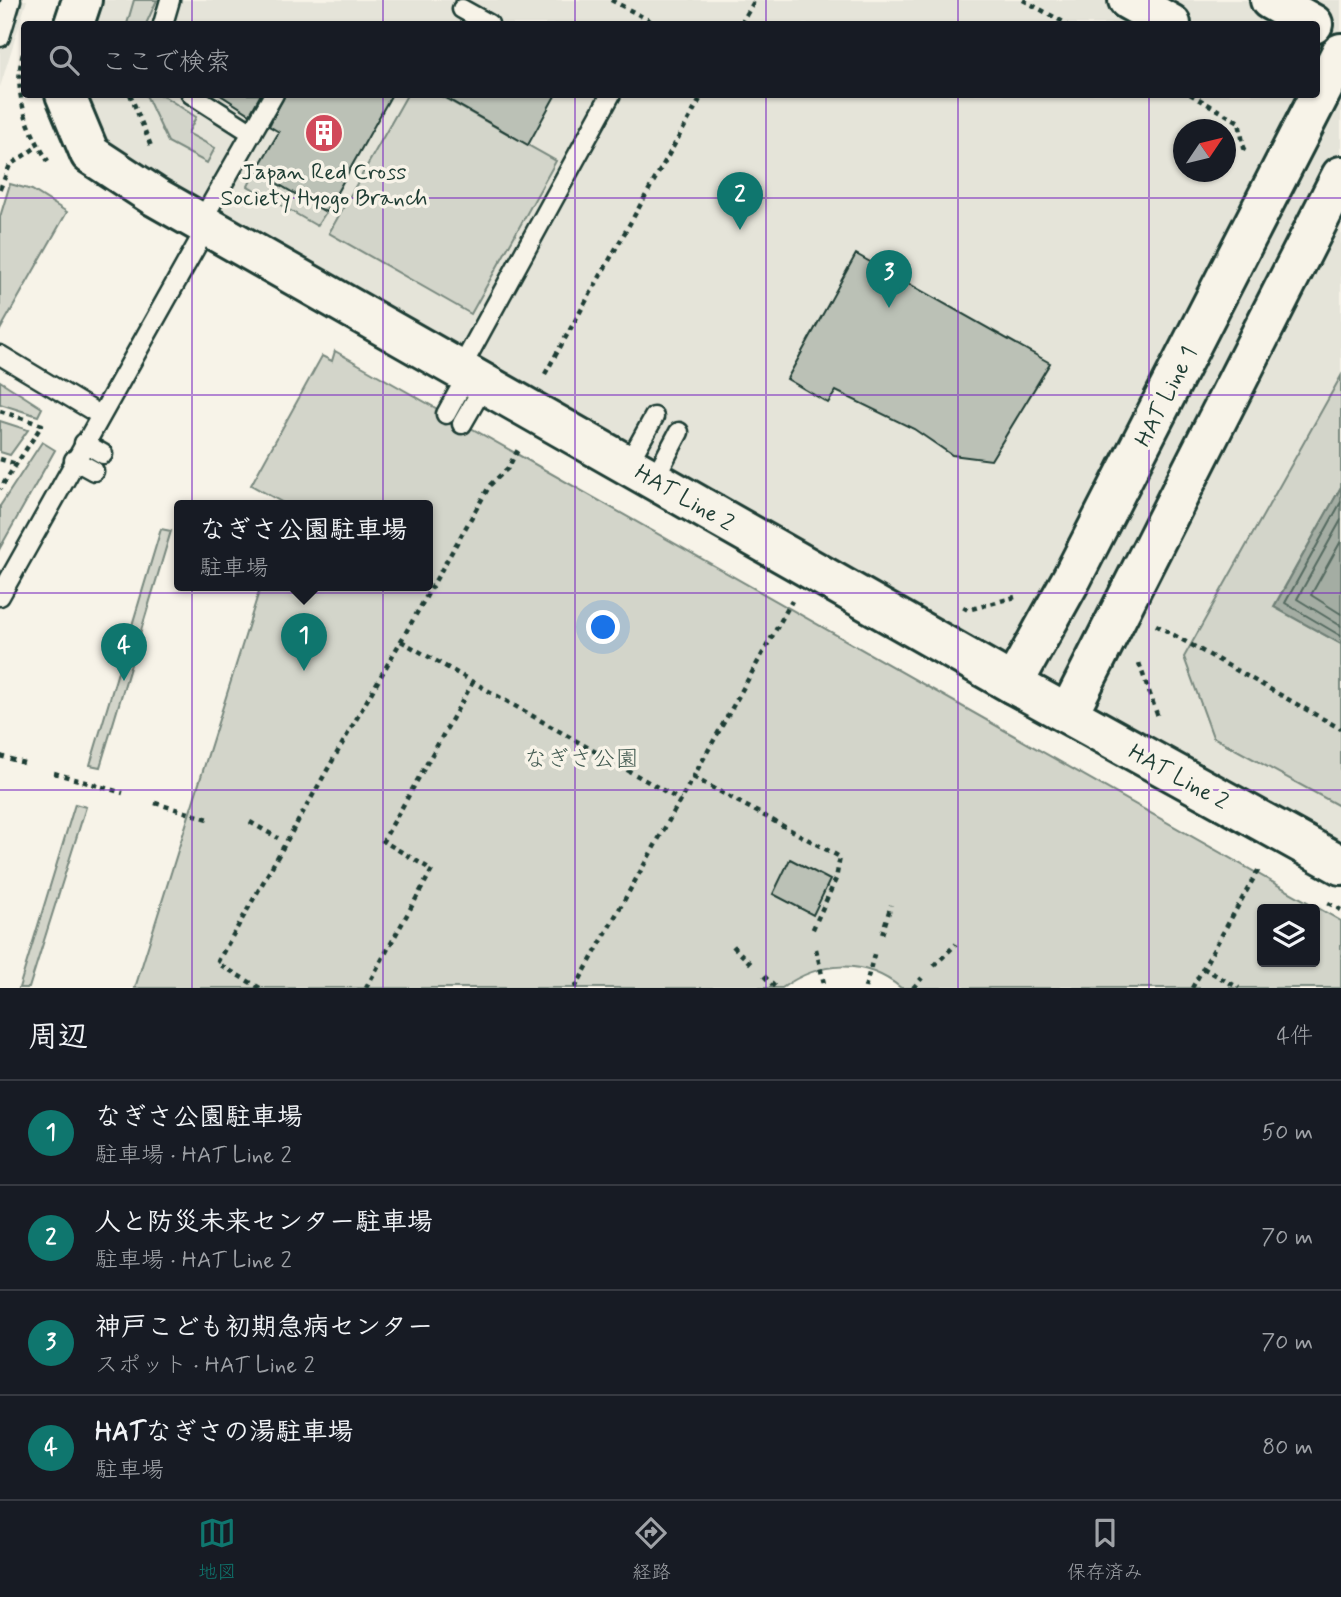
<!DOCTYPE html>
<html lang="ja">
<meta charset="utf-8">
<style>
:root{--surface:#171b24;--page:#20242c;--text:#f1f3f6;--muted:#9ea1a6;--line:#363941;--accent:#0f766e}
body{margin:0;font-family:Mynerve,"Klee One",sans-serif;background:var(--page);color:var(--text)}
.controls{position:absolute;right:21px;bottom:21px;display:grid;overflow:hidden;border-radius:7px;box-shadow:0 2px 5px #0004}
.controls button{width:63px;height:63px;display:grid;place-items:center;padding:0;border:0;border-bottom:2px solid var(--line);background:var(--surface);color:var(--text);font:35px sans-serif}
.compass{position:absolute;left:1173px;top:119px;width:63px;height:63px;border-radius:50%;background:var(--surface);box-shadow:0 2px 5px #0004;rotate:55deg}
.you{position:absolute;left:604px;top:628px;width:24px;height:24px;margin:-18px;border:5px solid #fff;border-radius:50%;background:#1a73e8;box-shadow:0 0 0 10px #1a73e833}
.badge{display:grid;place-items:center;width:46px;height:46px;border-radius:50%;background:var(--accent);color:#fff;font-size:23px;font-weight:700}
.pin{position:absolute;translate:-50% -58px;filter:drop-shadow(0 2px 4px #0008)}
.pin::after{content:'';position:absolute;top:37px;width:24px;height:21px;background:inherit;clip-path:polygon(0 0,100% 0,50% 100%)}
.popup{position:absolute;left:174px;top:500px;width:259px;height:91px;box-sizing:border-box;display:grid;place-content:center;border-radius:7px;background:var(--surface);filter:drop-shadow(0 2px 5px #0005);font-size:23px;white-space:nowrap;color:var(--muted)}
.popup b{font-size:26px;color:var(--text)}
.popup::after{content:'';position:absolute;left:50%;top:100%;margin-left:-14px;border:14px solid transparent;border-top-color:var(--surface)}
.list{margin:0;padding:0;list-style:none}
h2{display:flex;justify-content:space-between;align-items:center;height:91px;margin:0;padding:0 28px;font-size:30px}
h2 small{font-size:23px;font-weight:400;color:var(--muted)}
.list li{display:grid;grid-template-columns:46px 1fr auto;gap:21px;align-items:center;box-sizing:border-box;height:105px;padding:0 28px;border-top:2px solid var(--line)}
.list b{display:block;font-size:26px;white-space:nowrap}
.list p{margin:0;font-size:23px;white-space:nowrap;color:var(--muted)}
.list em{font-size:23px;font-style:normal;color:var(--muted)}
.icon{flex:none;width:38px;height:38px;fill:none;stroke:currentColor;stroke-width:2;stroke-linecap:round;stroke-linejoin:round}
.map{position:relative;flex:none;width:1341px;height:988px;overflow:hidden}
.search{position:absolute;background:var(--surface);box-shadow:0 2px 5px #0004;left:21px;right:21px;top:21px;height:77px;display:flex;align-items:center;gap:18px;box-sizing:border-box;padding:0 24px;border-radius:7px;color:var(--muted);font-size:26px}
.sheet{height:511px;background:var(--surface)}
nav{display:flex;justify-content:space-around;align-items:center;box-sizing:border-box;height:98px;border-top:2px solid var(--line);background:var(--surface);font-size:19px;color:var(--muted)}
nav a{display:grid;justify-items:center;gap:4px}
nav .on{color:var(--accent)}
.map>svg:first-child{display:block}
.built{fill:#e5e4d9;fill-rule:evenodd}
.green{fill:#d3d5ca;stroke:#79897f;stroke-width:2;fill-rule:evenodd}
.water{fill:#a4ada3;stroke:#6f8077;stroke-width:2}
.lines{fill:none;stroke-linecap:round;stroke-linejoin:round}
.shore{stroke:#546a60;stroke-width:2}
.building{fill:#bbc1b6;stroke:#1f3d34;stroke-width:2}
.lane-casing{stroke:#1f3d34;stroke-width:23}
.secondary-casing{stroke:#1f3d34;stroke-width:44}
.path{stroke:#1f3d34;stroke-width:4.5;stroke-dasharray:5 5;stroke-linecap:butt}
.lane{stroke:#f7f3e8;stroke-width:18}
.secondary{stroke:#f7f3e8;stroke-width:38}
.grid{fill:none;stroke:#7b2cbf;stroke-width:2;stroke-opacity:0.55}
.labels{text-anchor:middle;stroke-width:7;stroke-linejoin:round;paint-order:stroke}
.poi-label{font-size:23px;fill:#1f3d34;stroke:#f7f3e8}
.street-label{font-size:23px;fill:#1f3d34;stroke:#f7f3e8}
.park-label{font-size:23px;fill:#435b52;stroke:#f7f3e8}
</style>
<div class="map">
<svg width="1341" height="988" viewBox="0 0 1341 988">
<rect width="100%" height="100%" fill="#f7f3e8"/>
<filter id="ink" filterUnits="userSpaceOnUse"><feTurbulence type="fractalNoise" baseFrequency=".0143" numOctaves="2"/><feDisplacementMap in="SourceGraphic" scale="14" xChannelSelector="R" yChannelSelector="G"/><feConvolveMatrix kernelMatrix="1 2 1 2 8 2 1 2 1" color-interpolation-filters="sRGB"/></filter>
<g filter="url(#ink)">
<g class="built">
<path d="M 0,0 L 27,0 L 0,87 Z"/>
<path d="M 82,0 L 1341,0 L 1341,865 L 90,154 L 65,94 L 1316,94 L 1316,24 L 74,24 ZM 1184,130 L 1226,130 L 1226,172 L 1184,172 Z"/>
</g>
<g class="green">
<path d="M 134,0 L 157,0 L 146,24 L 127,24 Z"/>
<path d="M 146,95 L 162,95 L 196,117 L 188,133 L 215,148 L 207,163 L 168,142 Z"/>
<path d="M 407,95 L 439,95 L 556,161 L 471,314 L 329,233 Z"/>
<path d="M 256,171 L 326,212 L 317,226 L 248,186 Z"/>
<path d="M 10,184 L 32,190 L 67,212 L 0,330 L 0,217 Z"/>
<path d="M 335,351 L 1341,921 L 1341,988 L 901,988 C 864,958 819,961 782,988 L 135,988 L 261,585 L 428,585 L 428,505 L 287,505 L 251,485 L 322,356 L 332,361 ZM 1262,909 L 1315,909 L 1315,962 L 1262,962 Z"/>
<path d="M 1341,376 L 1341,487 L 1274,606 L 1341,644 L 1341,807 L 1213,737 L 1184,657 Z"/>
<path d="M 0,381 L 42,408 L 38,416 L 0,404 Z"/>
<path d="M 0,421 L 28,430 L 10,455 L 0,452 Z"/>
<path d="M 42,442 L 55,450 L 0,548 L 0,506 Z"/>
<path d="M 161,529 L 171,531 L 100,767 L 90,765 Z"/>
<path d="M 75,804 L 86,807 L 29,988 L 19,988 Z"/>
</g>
<path class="water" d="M 1341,487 L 1341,644 L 1274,607 Z"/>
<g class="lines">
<g class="shore">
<path d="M 1341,502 L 1285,603 L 1341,636"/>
<path d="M 1341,520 L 1297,599 L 1341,626"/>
<path d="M 1341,541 L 1311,595 L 1341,614"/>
</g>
</g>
<g class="building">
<path d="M 219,94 L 261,94 L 250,114 Z"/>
<path d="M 285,94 L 392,94 L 326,212 L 256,171 L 279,132 L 269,126 Z"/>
<path d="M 439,94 L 556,94 L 528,145 Z"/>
<path d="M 856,254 L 1050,363 L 991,460 L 952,455 L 914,429 L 836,391 L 828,403 L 787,379 Z"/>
<path d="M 790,859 L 830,880 L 813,915 L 773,894 Z"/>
</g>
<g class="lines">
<defs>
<g id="lane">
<path d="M 462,9 L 489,24"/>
<path d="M 163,24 L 170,0"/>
<path d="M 0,37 L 11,0"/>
<path d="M 191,94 L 252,133"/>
<path d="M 201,222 L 274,94"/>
<path d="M 0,355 L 100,415"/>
<path d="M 460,370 L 611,94"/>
<path d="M 446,414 L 468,374"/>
<path d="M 462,424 L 485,384"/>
<path d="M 84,443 L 103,454"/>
<path d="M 74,460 L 94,471"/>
<path d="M 628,464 L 654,417"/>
<path d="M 654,479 L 679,432"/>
<path d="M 0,596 L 208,225"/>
</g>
<g id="secondary">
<path d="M 1128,0 L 1171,24"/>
<path d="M 1270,0 L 1313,24"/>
<path d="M 74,24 L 82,0"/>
<path d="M 65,94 L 90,154 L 154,196 L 1013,684 L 1341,865"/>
<path d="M 1013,684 L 1072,578 L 1341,53"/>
<path d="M 1068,714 L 1341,176"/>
</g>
</defs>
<use href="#lane" class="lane-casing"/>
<use href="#secondary" class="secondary-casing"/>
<g class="path">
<path d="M 611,0 L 656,24"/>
<path d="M 1023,0 L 1067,24"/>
<path d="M 741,24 L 755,0"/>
<path d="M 23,54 C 12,92 28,130 48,161"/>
<path d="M 130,94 L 151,146"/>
<path d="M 1190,94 L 1239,122 L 1244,148 L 1250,151"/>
<path d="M 0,189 L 10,165 L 38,146"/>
<path d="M 545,374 L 703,94"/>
<path d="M 0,411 L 42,425 L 0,489"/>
<path d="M 0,459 L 16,464"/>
<path d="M 963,607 L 968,610 L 1015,597"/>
<path d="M 1156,625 L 1341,729"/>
<path d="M 401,641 L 680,800"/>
<path d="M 1139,663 L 1158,717"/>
<path d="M 0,756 L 24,763"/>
<path d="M 54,773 L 123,793"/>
<path d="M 693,777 L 840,857 L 836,879 L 812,931"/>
<path d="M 155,803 L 212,820"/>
<path d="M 250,822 L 278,838"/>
<path d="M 1328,903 L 1341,910"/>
<path d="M 882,934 L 891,905"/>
<path d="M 733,946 L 751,964"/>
<path d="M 816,949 L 825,988"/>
<path d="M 934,966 L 956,944"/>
<path d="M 1203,968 L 1239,988"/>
<path d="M 764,976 L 776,988"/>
<path d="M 260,988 L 217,963 L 490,485 L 508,468 L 520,446"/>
<path d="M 366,988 L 432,870 L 383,841 L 473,682"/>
<path d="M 575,988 L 792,601"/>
<path d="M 865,988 L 875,951"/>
<path d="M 913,988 L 922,978"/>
<path d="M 1192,988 L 1260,867"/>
</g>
<use href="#lane" class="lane"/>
<use href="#secondary" class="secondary"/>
</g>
</g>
<path class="grid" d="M 192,0 L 192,24M 383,0 L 383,24M 575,0 L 575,24M 766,0 L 766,24M 958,0 L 958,24M 1149,0 L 1149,24M 192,94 L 192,988M 383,94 L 383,988M 575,94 L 575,988M 766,94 L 766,988M 958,94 L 958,988M 1149,94 L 1149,988M 0,198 L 1341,198M 0,395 L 1341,395M 0,593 L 1341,593M 0,790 L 1341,790"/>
<defs>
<symbol id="building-disc" viewBox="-11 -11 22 22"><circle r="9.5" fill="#d1495b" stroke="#f7f3e8"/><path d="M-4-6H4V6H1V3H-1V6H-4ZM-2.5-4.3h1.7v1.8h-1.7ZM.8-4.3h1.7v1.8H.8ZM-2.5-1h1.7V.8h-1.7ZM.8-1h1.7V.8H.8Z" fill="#fff"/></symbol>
</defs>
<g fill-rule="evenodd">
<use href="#building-disc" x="302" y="111" width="44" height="44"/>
</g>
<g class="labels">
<g class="poi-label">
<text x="324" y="179">Japan Red Cross<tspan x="324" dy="26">Society Hyogo Branch</tspan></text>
</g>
<g class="street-label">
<text transform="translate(1165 396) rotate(-63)" y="8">HAT Line 1</text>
<text transform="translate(685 497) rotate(30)" y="8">HAT Line 2</text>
<text transform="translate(1179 776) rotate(29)" y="8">HAT Line 2</text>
</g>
<g class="park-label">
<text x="581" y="766">なぎさ公園</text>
</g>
</g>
</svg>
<div class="controls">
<button><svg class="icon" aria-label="layers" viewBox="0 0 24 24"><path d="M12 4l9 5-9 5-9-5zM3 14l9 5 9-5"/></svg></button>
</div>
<svg class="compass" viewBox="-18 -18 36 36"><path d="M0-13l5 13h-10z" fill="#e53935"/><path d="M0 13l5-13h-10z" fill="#9ea1a6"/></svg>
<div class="you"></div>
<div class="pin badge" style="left:304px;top:671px">1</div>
<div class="popup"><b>なぎさ公園駐車場</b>駐車場</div>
<div class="pin badge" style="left:740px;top:230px">2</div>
<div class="pin badge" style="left:889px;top:308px">3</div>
<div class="pin badge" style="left:124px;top:681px">4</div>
<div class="search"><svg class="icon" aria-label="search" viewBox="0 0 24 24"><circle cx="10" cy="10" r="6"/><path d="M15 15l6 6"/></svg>ここで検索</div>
</div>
<section class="sheet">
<h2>周辺<small>4件</small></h2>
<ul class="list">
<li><span class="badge">1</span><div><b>なぎさ公園駐車場</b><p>駐車場 · HAT Line 2</p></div><em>50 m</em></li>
<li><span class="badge">2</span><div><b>人と防災未来センター駐車場</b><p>駐車場 · HAT Line 2</p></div><em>70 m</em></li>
<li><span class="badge">3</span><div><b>神戸こども初期急病センター</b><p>スポット · HAT Line 2</p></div><em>70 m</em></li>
<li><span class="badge">4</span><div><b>HATなぎさの湯駐車場</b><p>駐車場</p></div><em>80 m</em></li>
</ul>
</section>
<nav>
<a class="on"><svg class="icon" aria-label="map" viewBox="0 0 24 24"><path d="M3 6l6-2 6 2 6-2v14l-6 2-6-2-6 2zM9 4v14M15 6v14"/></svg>地図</a>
<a><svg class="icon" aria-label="directions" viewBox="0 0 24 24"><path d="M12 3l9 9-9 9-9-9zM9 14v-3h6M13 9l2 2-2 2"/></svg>経路</a>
<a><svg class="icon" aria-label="saved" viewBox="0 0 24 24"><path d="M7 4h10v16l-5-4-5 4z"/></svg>保存済み</a>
</nav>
